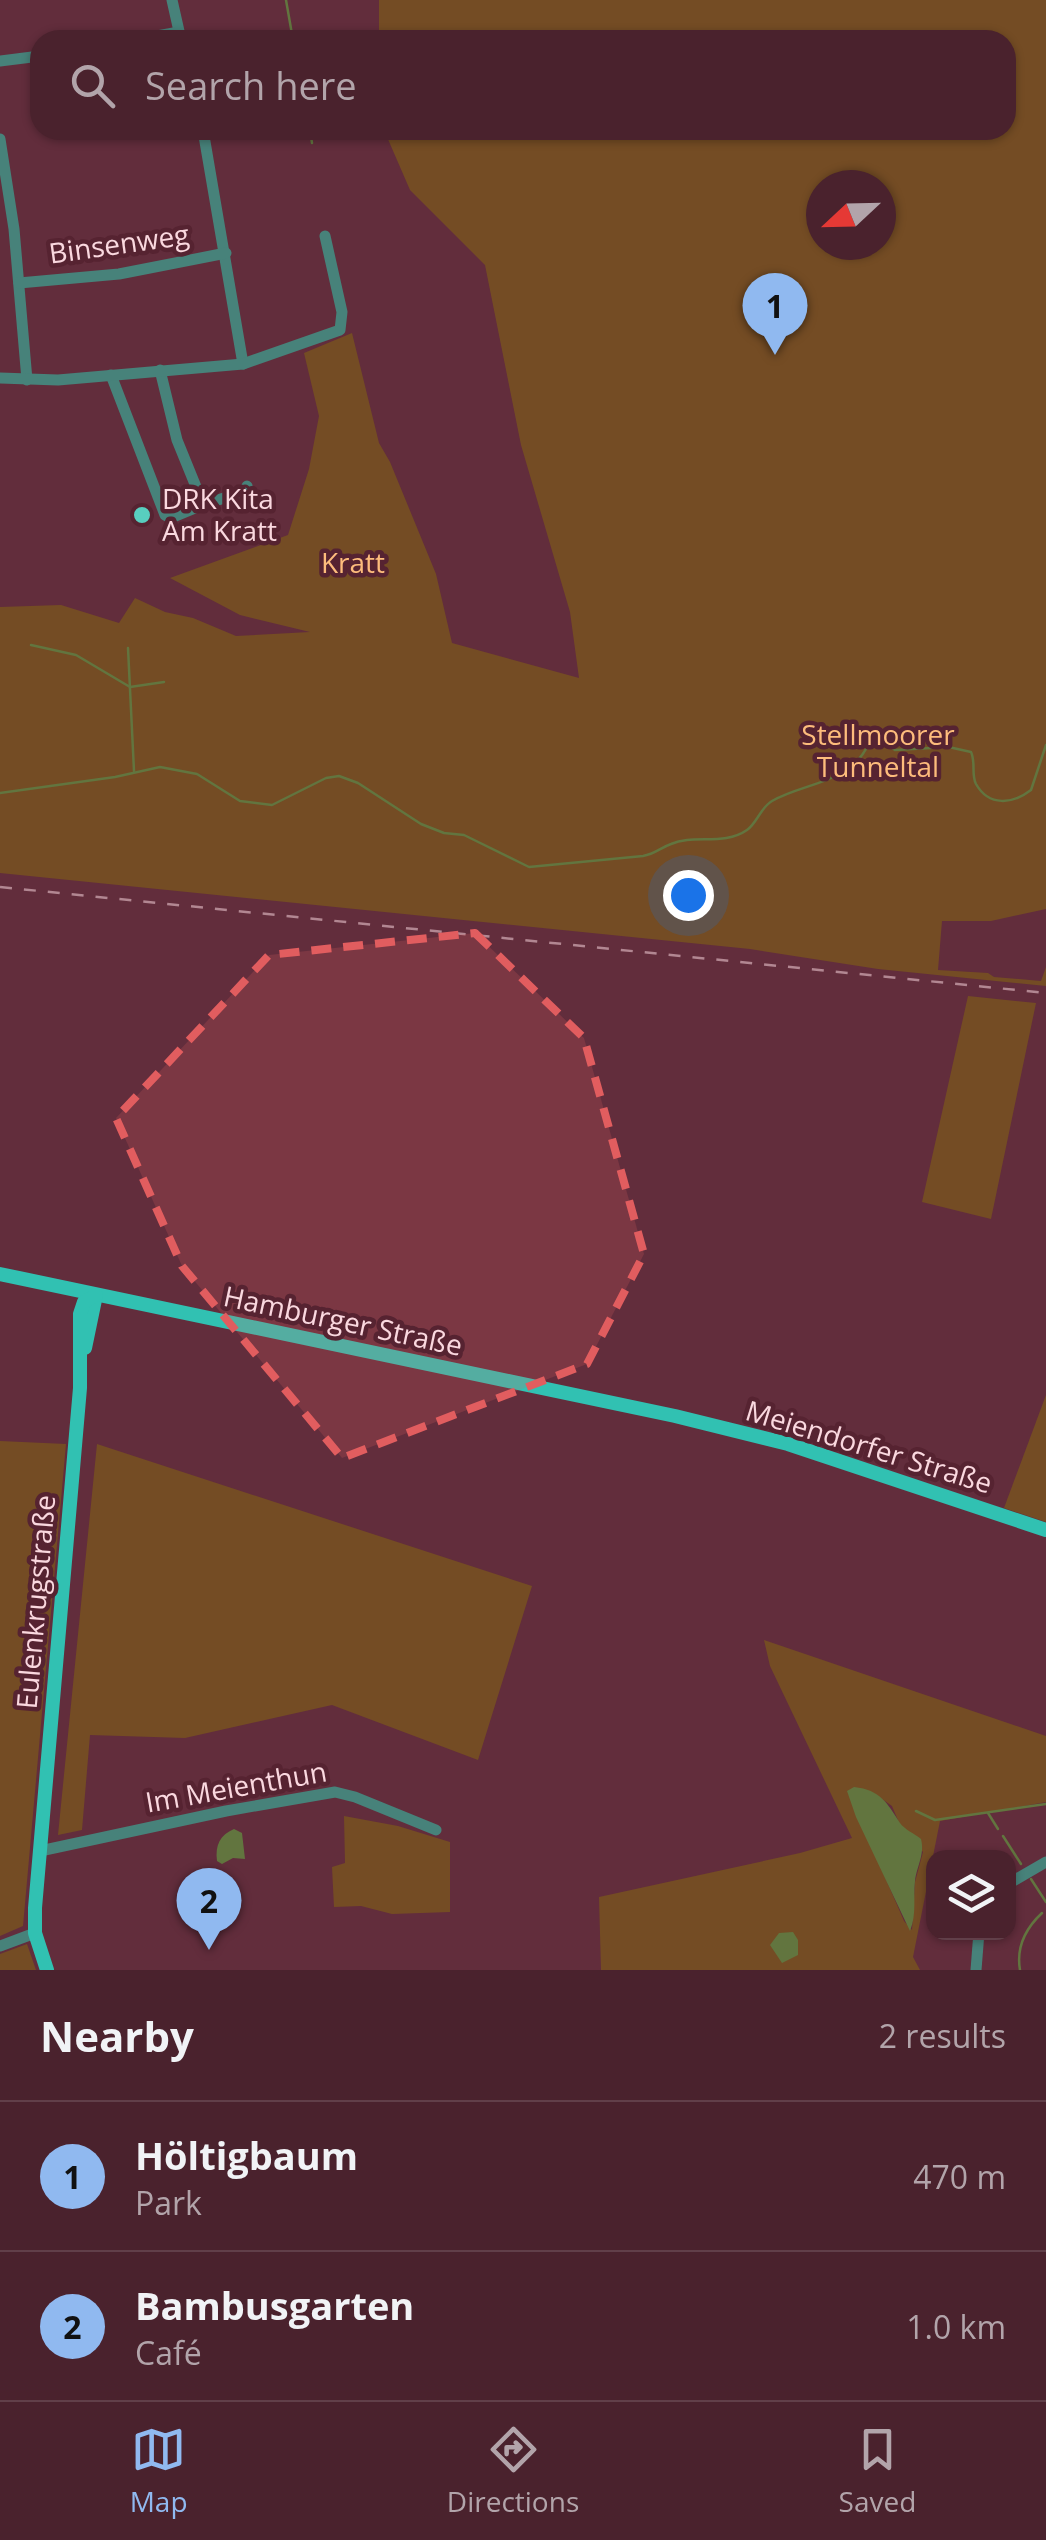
<!DOCTYPE html>
<meta charset="utf-8">
<style>
:root{--surface:#4a222d;--page:#512a35;--text:#f1f3f6;--muted:#b2a4aa;--line:#613f49;--accent:#90b9f0}
body{margin:0;font-family:"Open Sans",sans-serif;background:var(--page);color:var(--text)}
.controls{position:absolute;right:30px;bottom:30px;display:grid;overflow:hidden;border-radius:20px;box-shadow:0 2px 8px #0004}
.controls button{width:90px;height:90px;display:grid;place-items:center;padding:0;border:0;border-bottom:2px solid var(--line);background:var(--surface);color:var(--text);font:50px sans-serif}
.compass{position:absolute;left:806px;top:170px;width:90px;height:90px;border-radius:50%;background:var(--surface);box-shadow:0 2px 8px #0004;rotate:248deg}
.you{position:absolute;left:688px;top:895px;width:35px;height:35px;margin:-25px;border:8px solid #fff;border-radius:50%;background:#1a73e8;box-shadow:0 0 0 15px #1a73e833}
.badge{display:grid;place-items:center;width:65px;height:65px;border-radius:50%;background:var(--accent);color:#111;font-size:32px;font-weight:700}
.pin{position:absolute;translate:-50% -82px;filter:drop-shadow(0 2px 5px #0008)}
.pin::after{content:'';position:absolute;top:52px;width:35px;height:30px;background:inherit;clip-path:polygon(0 0,100% 0,50% 100%)}
.list{margin:0;padding:0;list-style:none}
h2{display:flex;justify-content:space-between;align-items:center;height:130px;margin:0;padding:0 40px;font-size:42px}
h2 small{font-size:32px;font-weight:400;color:var(--muted)}
.list li{display:grid;grid-template-columns:65px 1fr auto;gap:30px;align-items:center;box-sizing:border-box;height:150px;padding:0 40px;border-top:2px solid var(--line)}
.list b{display:block;font-size:38px;white-space:nowrap}
.list p{margin:0;font-size:32px;white-space:nowrap;color:var(--muted)}
.list em{font-size:32px;font-style:normal;color:var(--muted)}
.icon{flex:none;width:55px;height:55px;fill:none;stroke:currentColor;stroke-width:2;stroke-linecap:round;stroke-linejoin:round}
.map{position:relative;flex:none;width:1046px;height:1970px;overflow:hidden}
.search{position:absolute;background:var(--surface);box-shadow:0 2px 8px #0004;left:30px;right:30px;top:30px;height:110px;display:flex;align-items:center;gap:25px;box-sizing:border-box;padding:0 35px;border-radius:30px;color:var(--muted);font-size:38px}
.sheet{height:430px;background:var(--surface)}
nav{display:flex;justify-content:space-around;align-items:center;box-sizing:border-box;height:140px;border-top:2px solid var(--line);background:var(--surface);font-size:28px;color:var(--muted)}
nav a{display:grid;justify-items:center;gap:5px}
nav .on{color:var(--accent)}
.map>svg:first-child{display:block}
.green{fill:#744c24;fill-rule:evenodd}
.water{fill:#62753f}
.lines{fill:none;stroke-linecap:round;stroke-linejoin:round}
.stream{stroke:#62753f;stroke-width:2.5}
.minor{stroke:#47827a;stroke-width:11}
.major{stroke:#31c1b2;stroke-width:14}
.rail{stroke:#b28792;stroke-width:2.5;stroke-dasharray:12 12;stroke-linecap:butt}
.marked{fill:#e15d5f;fill-opacity:0.2;stroke:#e15d5f;stroke-width:8;stroke-dasharray:20 12;stroke-linejoin:round}
.poi-dot{fill:#58cebf;stroke:#562331;stroke-width:4}
.labels{text-anchor:middle;stroke-width:9;stroke-linejoin:round;paint-order:stroke}
.street-label{font-size:28px;fill:#fad8df;stroke:#562331}
.poi-label{font-size:28px;fill:#fad8df;stroke:#562331;text-anchor:start}
.park-label{font-size:28px;fill:#fdbc7c;stroke:#562331}
</style>
<div class="map">
<svg width="1046" height="1970" viewBox="0 0 1046 1970">
<rect width="100%" height="100%" fill="#622d3c"/>
<g class="green">
<path d="M 379,0 L 1046,0 L 1046,909 L 991,921 L 942,921 L 938,970 L 988,973 L 994,977 L 1041,981 L 1046,967 L 1046,986 L 878,969 L 750,949 L 0,873 L 0,607 L 61,605 L 119,623 L 135,598 L 165,612 L 193,618 L 236,636 L 310,632 L 240,615 L 170,578 L 288,535 L 309,469 L 319,416 L 304,353 L 352,333 L 379,443 L 390,462 L 436,574 L 452,643 L 579,678 L 570,612 L 521,445 L 485,265 L 410,190 L 384,130 L 1006,130 L 1006,40 L 379,40 ZM 821,185 L 881,185 L 881,245 L 821,245 Z"/>
<path d="M 968,996 L 1036,1003 L 991,1219 L 922,1202 Z"/>
<path d="M 1046,1395 L 1046,1522 L 1004,1508 Z"/>
<path d="M 0,1441 L 66,1444 L 23,1926 L 0,1936 Z"/>
<path d="M 97,1444 L 532,1586 L 478,1760 L 332,1705 L 185,1738 L 90,1735 L 82,1830 L 58,1835 Z"/>
<path d="M 764,1640 L 1046,1736 L 1046,1802 L 940,1821 L 913,1957 L 920,1970 L 601,1970 L 599,1897 L 800,1853 L 852,1838 L 770,1666 ZM 848,1792 L 872,1792 L 892,1806 L 900,1825 L 923,1852 L 915,1882 L 912,1930 L 904,1921 Z"/>
<path d="M 344,1816 L 398,1826 L 450,1842 L 450,1912 L 392,1914 L 361,1906 L 334,1907 L 332,1867 L 345,1863 Z"/>
<path d="M 27,1944 L 36,1970 L 0,1970 L 0,1954 Z"/>
</g>
<g class="water">
<path d="M 854,1787 C 881,1790 887,1803 900,1823 C 904,1829 915,1834 921,1839 C 925,1855 917,1865 915,1881 C 913,1899 917,1913 910,1931 L 856,1817 L 847,1791 Z"/>
<path d="M 234,1829 L 242,1833 L 245,1859 L 233,1858 L 222,1864 L 217,1861 C 215,1845 220,1835 234,1829 Z"/>
<path d="M 793,1932 L 798,1940 L 798,1955 L 782,1963 L 770,1945 L 779,1933 Z"/>
</g>
<g class="lines">
<g class="stream">
<path d="M 286,0 L 293,40"/>
<path d="M 310,130 L 312,143"/>
<path d="M 31,645 L 76,655 L 130,687 L 164,682"/>
<path d="M 128,648 L 134,771"/>
<path d="M 944,746 L 971,752 C 976,763 971,774 976,784 C 989,807 1013,804 1031,790 L 1046,745"/>
<path d="M 0,793 L 115,777 L 160,767 L 197,774 L 240,801 L 272,805 L 326,778 L 339,776 L 358,783 L 421,824 L 444,833 L 464,835 L 529,867 L 643,856 C 655,854 660,848 671,844 C 694,834 724,846 747,830 C 757,823 761,807 772,801 C 805,782 851,784 869,743 L 884,742 L 895,750 L 931,748"/>
<path d="M 916,1811 L 935,1820 L 1046,1804"/>
<path d="M 988,1813 L 998,1829"/>
<path d="M 1003,1836 L 1021,1864"/>
<path d="M 1031,1879 L 1046,1902"/>
<path d="M 1020,1970 C 1016,1947 1026,1928 1042,1913"/>
</g>
<g class="minor">
<path d="M 172,0 L 181,40"/>
<path d="M 135,40 L 179,32"/>
<path d="M 0,61 L 40,56"/>
<path d="M 203,130 L 243,364"/>
<path d="M 0,139 L 14,229 L 27,380"/>
<path d="M 19,283 L 119,274 L 226,253"/>
<path d="M 111,375 L 165,515 L 171,518 L 200,506 L 201,499 L 177,440 L 160,370"/>
<path d="M 0,378 L 58,380 L 243,364 L 340,330 L 342,312 L 325,236"/>
<path d="M 200,506 L 245,491 L 247,486"/>
<path d="M 40,1851 L 226,1811 L 335,1792 L 355,1797 L 436,1830"/>
<path d="M 1008,1884 L 1046,1862"/>
<path d="M 0,1946 L 35,1933"/>
<path d="M 976,1970 L 979,1932"/>
</g>
<g class="major">
<path d="M 0,1274 L 675,1416 L 788,1444 L 1046,1530"/>
<path d="M 85,1348 L 96,1295"/>
<path d="M 47,1970 L 35,1933 L 35,1908 L 80,1388 L 80,1314 L 84,1302 L 96,1295"/>
</g>
<path class="rail" d="M 0,887 L 1046,993"/>
</g>
<path class="marked" d="M 475,933 L 584,1038 L 644,1254 L 587,1364 L 342,1458 L 182,1266 L 116,1118 L 269,955 Z"/>
<circle class="poi-dot" cx="142" cy="515" r="10"/>
<g class="labels">
<g class="street-label">
<text transform="translate(119 244) rotate(-8)" y="10">Binsenweg</text>
<text transform="translate(343 1321) rotate(12)" y="10">Hamburger Straße</text>
<text transform="translate(869 1447) rotate(17)" y="10">Meiendorfer Straße</text>
<text transform="translate(36 1602) rotate(-85)" y="10">Eulenkrugstraße</text>
<text transform="translate(236 1787) rotate(-10)" y="10">Im Meienthun</text>
</g>
<g class="poi-label">
<text x="162" y="509">DRK Kita<tspan x="162" dy="32">Am Kratt</tspan></text>
</g>
<g class="park-label">
<text x="353" y="573">Kratt</text>
<text x="878" y="745">Stellmoorer<tspan x="878" dy="32">Tunneltal</tspan></text>
</g>
</g>
</svg>
<div class="controls">
<button><svg class="icon" aria-label="layers" viewBox="0 0 24 24"><path d="M12 4l9 5-9 5-9-5zM3 14l9 5 9-5"/></svg></button>
</div>
<svg class="compass" viewBox="-18 -18 36 36"><path d="M0-13l5 13h-10z" fill="#e53935"/><path d="M0 13l5-13h-10z" fill="#b2a4aa"/></svg>
<div class="you"></div>
<div class="pin badge" style="left:775px;top:355px">1</div>
<div class="pin badge" style="left:209px;top:1950px">2</div>
<div class="search"><svg class="icon" aria-label="search" viewBox="0 0 24 24"><circle cx="10" cy="10" r="6"/><path d="M15 15l6 6"/></svg>Search here</div>
</div>
<section class="sheet">
<h2>Nearby<small>2 results</small></h2>
<ul class="list">
<li><span class="badge">1</span><div><b>Höltigbaum</b><p>Park</p></div><em>470 m</em></li>
<li><span class="badge">2</span><div><b>Bambusgarten</b><p>Café</p></div><em>1.0 km</em></li>
</ul>
</section>
<nav>
<a class="on"><svg class="icon" aria-label="map" viewBox="0 0 24 24"><path d="M3 6l6-2 6 2 6-2v14l-6 2-6-2-6 2zM9 4v14M15 6v14"/></svg>Map</a>
<a><svg class="icon" aria-label="directions" viewBox="0 0 24 24"><path d="M12 3l9 9-9 9-9-9zM9 14v-3h6M13 9l2 2-2 2"/></svg>Directions</a>
<a><svg class="icon" aria-label="saved" viewBox="0 0 24 24"><path d="M7 4h10v16l-5-4-5 4z"/></svg>Saved</a>
</nav>
